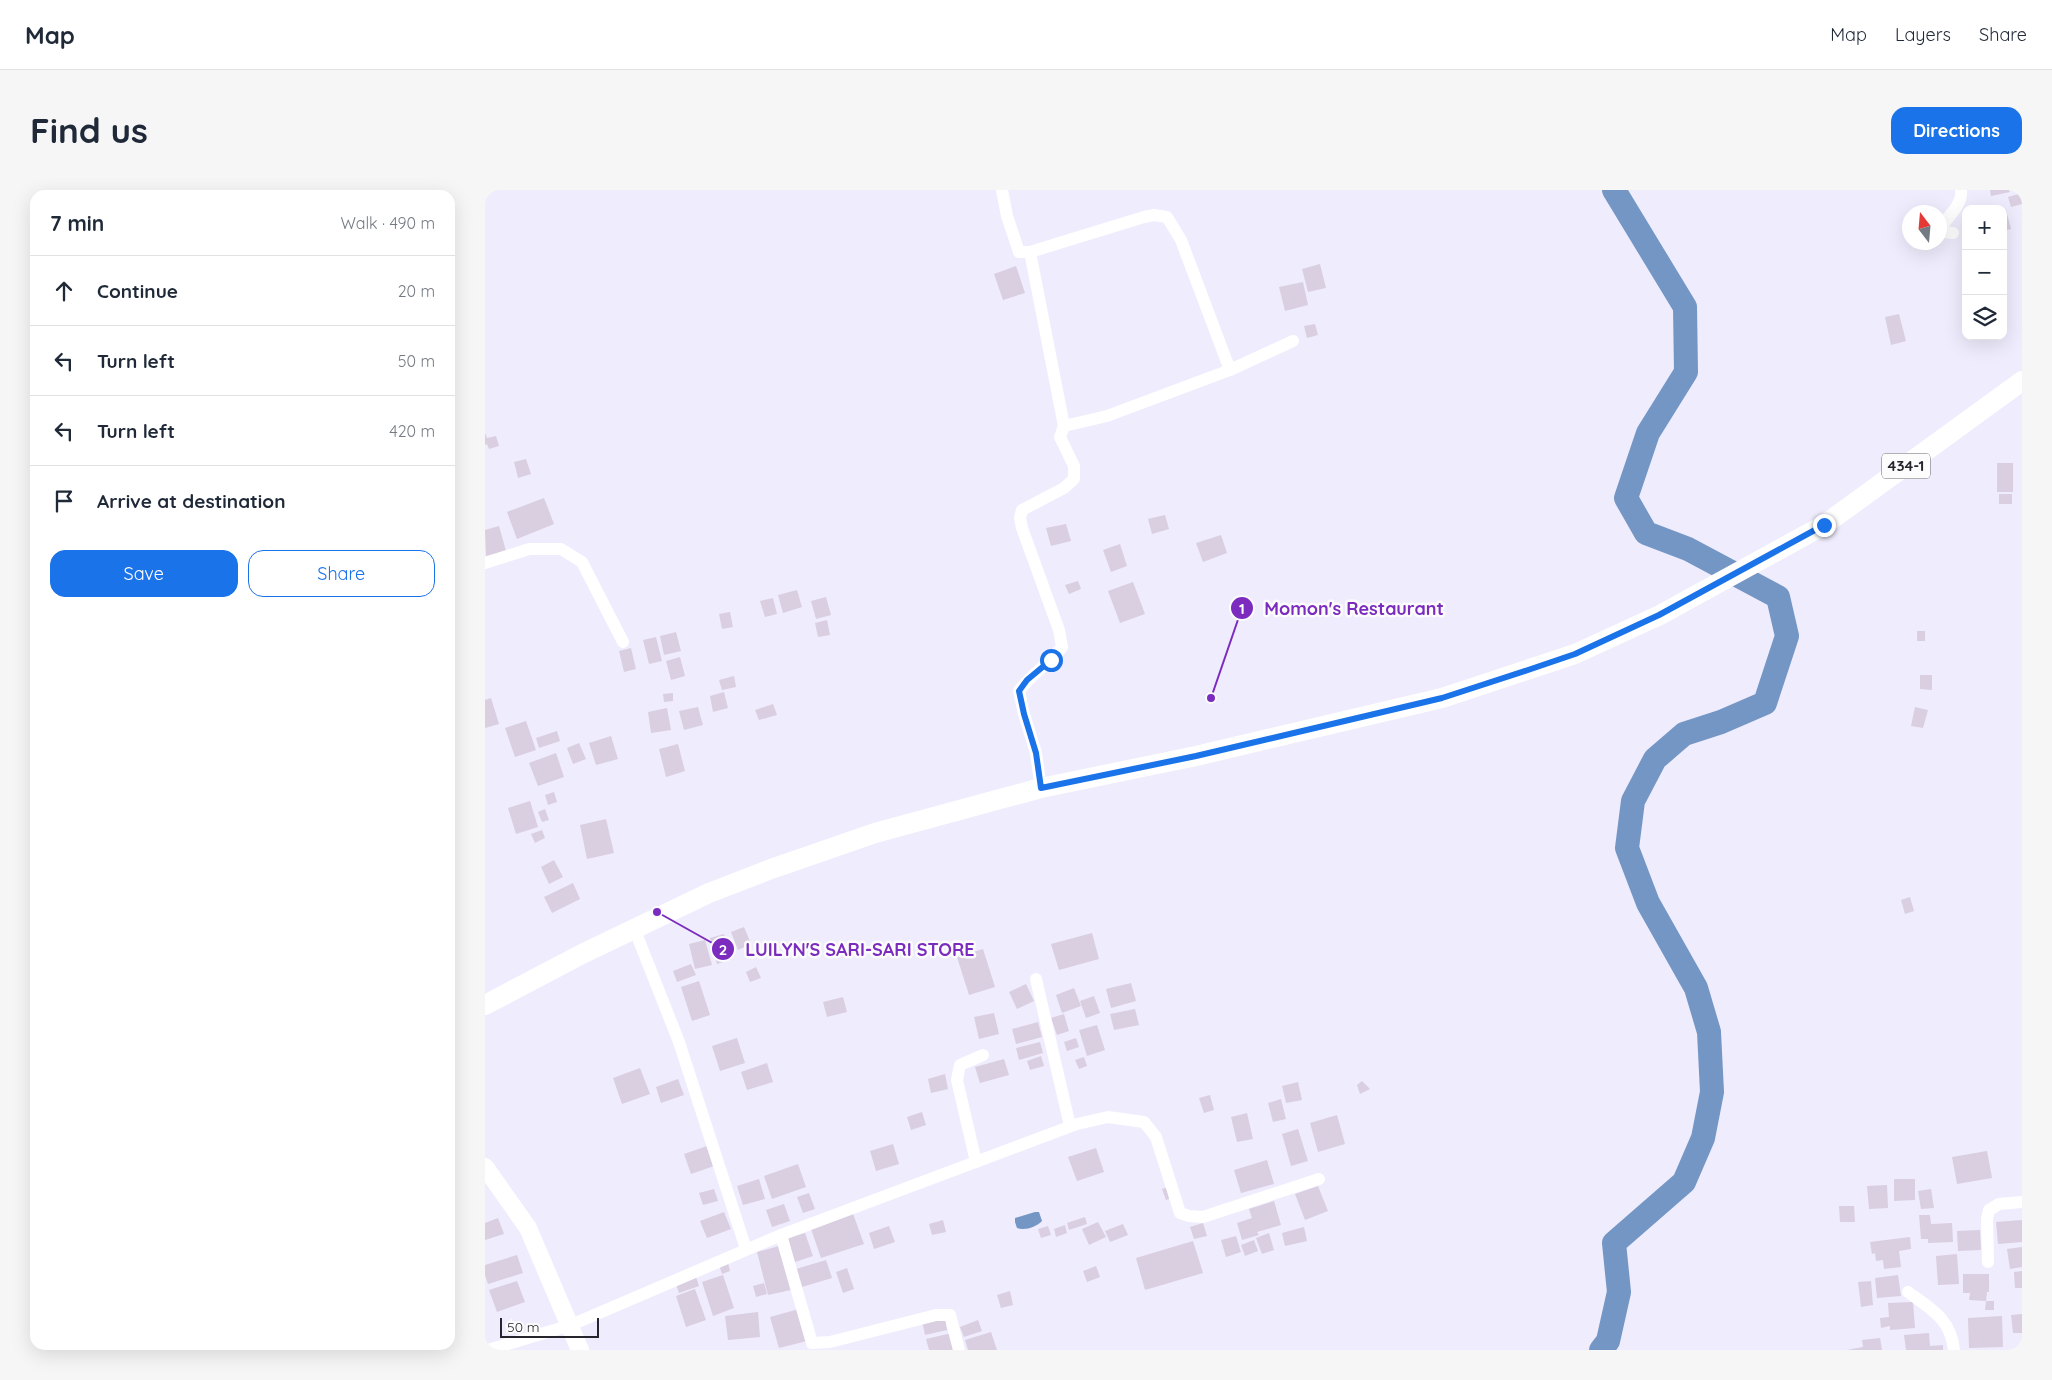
<!DOCTYPE html>
<meta charset="utf-8">
<style>
:root{--surface:#fff;--page:#f6f6f7;--text:#1f2937;--muted:#747a83;--line:#e0e1e3;--accent:#1a73e8}
body{margin:0;font-family:Quicksand,sans-serif;background:var(--page);color:var(--text)}
.controls{position:absolute;right:15px;top:15px;display:grid;overflow:hidden;border-radius:10px;box-shadow:0 5px 20px #0002}
.controls button{width:45px;height:45px;display:grid;place-items:center;padding:0;border:0;border-bottom:1px solid var(--line);background:var(--surface);color:var(--text);font:25px sans-serif}
.compass{position:absolute;left:1417px;top:15px;width:45px;height:45px;border-radius:50%;background:var(--surface);box-shadow:0 5px 20px #0002;rotate:344deg}
.scale{position:absolute;left:15px;bottom:12px;width:99px;box-sizing:border-box;padding-left:5px;border:2px solid #26252d;border-top:0;font-size:14px;line-height:18px;white-space:nowrap;color:#26252d;-webkit-text-stroke:4px #fcfcfc;paint-order:stroke}
.stop{position:absolute;width:15px;height:15px;margin:-11px;border:4px solid #1a73e8;border-radius:50%;background:#fff}
.stop.end{background:#1a73e8;border-color:#fff;box-shadow:0 1px 5px #0008}
.list{margin:0;padding:0;list-style:none}
h2{display:flex;justify-content:space-between;align-items:center;height:65px;margin:0;padding:0 20px;font-size:21px}
h2 small{font-size:16px;font-weight:400;color:var(--muted)}
.list li{display:grid;grid-template-columns:32px 1fr auto;gap:15px;align-items:center;box-sizing:border-box;height:70px;padding:0 20px;border-top:1px solid var(--line)}
.list b{display:block;font-size:19px;white-space:nowrap}
.list em{font-size:16px;font-style:normal;color:var(--muted)}
.actions{display:flex;gap:10px;padding:15px 20px}
.actions a{flex:1;padding:11px 0;border:1px solid var(--accent);border-radius:15px;text-align:center;font-size:18px;color:var(--accent)}
.actions .main{background:var(--accent);color:#fff}
.icon{flex:none;width:28px;height:28px;fill:none;stroke:currentColor;stroke-width:2;stroke-linecap:round;stroke-linejoin:round}
.map{position:relative;flex:none;width:1537px;height:1160px;overflow:hidden;border-radius:15px}
header{display:flex;align-items:center;gap:30px;box-sizing:border-box;height:70px;padding:0 25px;background:var(--surface);border-bottom:1px solid var(--line)}
header strong{font-size:24px}
nav{display:flex;gap:28px;margin-inline-start:auto;font-size:18px}
.intro{display:flex;align-items:center;justify-content:space-between;box-sizing:border-box;height:120px;padding:0 30px}
h1{margin:0;font-size:35px}
.button{padding:12px 22px;border-radius:15px;background:var(--accent);color:#fff;font-size:18px;font-weight:700}
main{display:flex;gap:30px;padding:0 30px}
aside{flex:1;background:var(--surface);border-radius:15px;box-shadow:0 5px 20px #0002}
.map>svg:first-child{display:block}
.water{fill:#7396c5}
.lines{fill:none;stroke-linecap:round;stroke-linejoin:round}
.river{stroke:#7396c5;stroke-width:24}
.building{fill:#dacee1}
.street{stroke:#fff;stroke-width:12}
.secondary{stroke:#fff;stroke-width:18}
.primary{stroke:#fff;stroke-width:20}
.route{stroke:#1a73e8;stroke-width:6}
.labels{text-anchor:middle;stroke-width:5;stroke-linejoin:round;paint-order:stroke}
.shield{fill:#fcfcfc;stroke:#66666b;stroke-width:1}
.shield-label{font-size:15px;font-weight:bold;fill:#26252d}
.leader{fill:none;stroke:#7b2cbf;stroke-width:2}
.callout-dot{fill:#7b2cbf;stroke:#fcfcfc;stroke-width:2}
.mark-label{font-size:15px;text-anchor:middle;font-weight:bold;fill:#fff}
.callout-label{font-size:18px;text-anchor:middle;font-weight:bold;fill:#7b2cbf;stroke:#fcfcfc;stroke-width:5;stroke-linejoin:round;paint-order:stroke}
</style>
<header>
<strong>Map</strong>
<nav><a>Map</a><a>Layers</a><a>Share</a></nav>
</header>
<div class="intro"><h1>Find us</h1><a class="button">Directions</a></div>
<main>
<aside>
<h2>7 min<small>Walk · 490 m</small></h2>
<ul class="list">
<li><svg class="icon" aria-label="ahead" viewBox="0 0 24 24"><path d="M12 20V5M6 11l6-6 6 6"/></svg><div><b>Continue</b></div><em>20 m</em></li>
<li><svg class="icon" aria-label="left" viewBox="0 0 24 24"><path d="M17 20v-9H6M10 6l-5 5 5 5"/></svg><div><b>Turn left</b></div><em>50 m</em></li>
<li><svg class="icon" aria-label="left" viewBox="0 0 24 24"><path d="M17 20v-9H6M10 6l-5 5 5 5"/></svg><div><b>Turn left</b></div><em>420 m</em></li>
<li><svg class="icon" aria-label="arrive" viewBox="0 0 24 24"><path d="M6 21V4h12l-3 4 3 4H6"/></svg><div><b>Arrive at destination</b></div></li>
</ul>
<div class="actions"><a class="main">Save</a><a>Share</a></div>
</aside>
<div class="map">
<svg width="1537" height="1160" viewBox="0 0 1537 1160">
<rect width="100%" height="100%" fill="#efecfd"/>
<path class="water" d="M 550,1022 L 554,1022 L 557,1031 C 551,1037 540,1041 532,1038 L 530,1032 L 530,1028 Z"/>
<g class="lines">
<path class="river" d="M 1116,1160 L 1123,1151 L 1134,1102 L 1129,1053 L 1199,992 L 1218,948 L 1227,902 L 1224,842 L 1211,798 L 1163,713 L 1142,658 L 1148,611 L 1170,569 L 1199,544 L 1236,532 L 1280,513 L 1302,446 L 1293,407 L 1203,359 L 1161,343 L 1141,308 L 1163,243 L 1201,182 L 1200,117 L 1129,0"/>
</g>
<g class="building">
<path d="M 1505,0 L 1524,0 L 1525,2 L 1506,6 Z"/>
<path d="M 1537,3 L 1537,14 L 1526,17 L 1523,7 Z"/>
<path d="M 1521,20 L 1526,39 L 1518,41 L 1518,21 Z"/>
<path d="M 835,74 L 841,98 L 823,102 L 817,79 Z"/>
<path d="M 531,76 L 540,103 L 518,110 L 509,84 Z"/>
<path d="M 818,92 L 823,115 L 800,121 L 794,97 Z"/>
<path d="M 1414,124 L 1421,151 L 1406,155 L 1400,127 Z"/>
<path d="M 830,134 L 833,145 L 822,148 L 819,136 Z"/>
<path d="M 0,243 L 2,248 L 11,246 L 14,256 L 4,259 L 2,254 L 0,255 Z"/>
<path d="M 41,269 L 46,284 L 33,288 L 29,272 Z"/>
<rect x="1512" y="273" width="16" height="29"/>
<rect x="1514" y="304" width="13" height="10"/>
<path d="M 59,308 L 69,334 L 32,349 L 22,322 Z"/>
<path d="M 680,325 L 684,339 L 667,344 L 663,329 Z"/>
<path d="M 581,334 L 586,351 L 566,356 L 561,338 Z"/>
<path d="M 14,336 L 21,361 L 1,366 L 0,340 Z"/>
<path d="M 736,345 L 742,363 L 718,372 L 711,353 Z"/>
<path d="M 635,354 L 642,376 L 626,382 L 618,360 Z"/>
<path d="M 593,391 L 596,399 L 584,404 L 580,395 Z"/>
<path d="M 648,392 L 660,424 L 635,433 L 623,401 Z"/>
<path d="M 312,400 L 317,417 L 298,423 L 293,405 Z"/>
<path d="M 341,407 L 346,425 L 331,429 L 326,411 Z"/>
<path d="M 288,408 L 292,424 L 280,427 L 275,411 Z"/>
<path d="M 245,422 L 248,437 L 237,439 L 234,424 Z"/>
<path d="M 342,430 L 345,445 L 333,447 L 330,433 Z"/>
<rect x="1432" y="441" width="8" height="10"/>
<path d="M 191,442 L 196,461 L 179,465 L 175,446 Z"/>
<path d="M 171,447 L 177,471 L 164,474 L 158,450 Z"/>
<path d="M 146,458 L 151,479 L 139,482 L 134,461 Z"/>
<path d="M 195,467 L 200,486 L 186,490 L 181,471 Z"/>
<path d="M 1435,485 L 1447,485 L 1447,500 L 1435,499 Z"/>
<path d="M 249,486 L 251,497 L 237,500 L 234,490 Z"/>
<path d="M 239,502 L 243,518 L 228,522 L 225,506 Z"/>
<path d="M 188,503 L 188,511 L 179,512 L 178,504 Z"/>
<path d="M 6,508 L 14,534 L 0,538 L 0,510 Z"/>
<path d="M 288,514 L 292,525 L 274,530 L 270,520 Z"/>
<path d="M 213,517 L 218,535 L 199,540 L 194,521 Z"/>
<path d="M 1430,517 L 1443,520 L 1438,538 L 1426,536 Z"/>
<path d="M 182,518 L 186,540 L 166,543 L 163,522 Z"/>
<path d="M 41,531 L 51,560 L 30,567 L 20,538 Z"/>
<path d="M 72,541 L 75,551 L 54,558 L 51,548 Z"/>
<path d="M 126,546 L 133,569 L 111,575 L 104,553 Z"/>
<path d="M 94,553 L 101,569 L 88,574 L 82,558 Z"/>
<path d="M 193,554 L 200,581 L 181,587 L 174,559 Z"/>
<path d="M 71,563 L 79,587 L 53,596 L 44,573 Z"/>
<path d="M 69,602 L 72,612 L 63,615 L 60,605 Z"/>
<path d="M 45,611 L 53,637 L 31,644 L 23,618 Z"/>
<path d="M 60,619 L 64,630 L 57,632 L 53,622 Z"/>
<path d="M 121,629 L 129,663 L 102,669 L 95,635 Z"/>
<path d="M 57,640 L 60,648 L 50,653 L 46,644 Z"/>
<path d="M 69,670 L 78,687 L 64,694 L 56,677 Z"/>
<path d="M 88,693 L 95,709 L 67,723 L 59,707 Z"/>
<path d="M 1425,707 L 1429,721 L 1420,724 L 1416,710 Z"/>
<path d="M 259,737 L 266,754 L 253,760 L 246,742 Z"/>
<path d="M 607,743 L 614,769 L 574,780 L 566,754 Z"/>
<path d="M 239,744 L 247,769 L 232,774 L 225,748 Z"/>
<path d="M 220,750 L 227,775 L 210,779 L 204,754 Z"/>
<path d="M 498,759 L 510,797 L 484,805 L 472,767 Z"/>
<path d="M 206,774 L 211,785 L 192,792 L 188,781 Z"/>
<path d="M 271,777 L 276,788 L 265,792 L 261,782 Z"/>
<path d="M 214,791 L 225,825 L 207,831 L 196,797 Z"/>
<path d="M 646,793 L 651,811 L 626,818 L 621,799 Z"/>
<path d="M 541,794 L 549,811 L 532,819 L 524,802 Z"/>
<path d="M 589,798 L 596,816 L 577,823 L 571,805 Z"/>
<path d="M 609,806 L 615,823 L 601,828 L 595,811 Z"/>
<path d="M 358,807 L 362,822 L 342,827 L 338,812 Z"/>
<path d="M 650,819 L 654,835 L 629,840 L 625,824 Z"/>
<path d="M 509,823 L 514,844 L 494,849 L 489,827 Z"/>
<path d="M 579,824 L 584,841 L 572,845 L 566,828 Z"/>
<path d="M 553,832 L 557,847 L 531,854 L 527,839 Z"/>
<path d="M 612,835 L 620,860 L 602,866 L 594,840 Z"/>
<path d="M 252,848 L 260,873 L 235,881 L 227,856 Z"/>
<path d="M 591,848 L 594,857 L 582,861 L 579,852 Z"/>
<path d="M 555,852 L 558,863 L 534,870 L 531,858 Z"/>
<path d="M 556,866 L 559,876 L 545,880 L 542,871 Z"/>
<path d="M 599,867 L 602,876 L 594,879 L 590,870 Z"/>
<path d="M 519,869 L 524,885 L 495,893 L 490,877 Z"/>
<path d="M 282,873 L 288,892 L 262,900 L 256,882 Z"/>
<path d="M 155,878 L 165,904 L 137,914 L 128,888 Z"/>
<path d="M 460,884 L 463,899 L 446,903 L 443,889 Z"/>
<path d="M 193,889 L 199,905 L 176,913 L 171,897 Z"/>
<path d="M 877,891 L 885,899 L 875,904 L 872,895 Z"/>
<path d="M 813,892 L 817,910 L 801,913 L 797,896 Z"/>
<path d="M 725,905 L 729,920 L 719,923 L 714,908 Z"/>
<path d="M 796,909 L 801,929 L 788,932 L 783,913 Z"/>
<path d="M 437,922 L 441,935 L 426,940 L 422,927 Z"/>
<path d="M 762,923 L 768,949 L 752,952 L 746,927 Z"/>
<path d="M 852,925 L 860,954 L 833,962 L 825,933 Z"/>
<path d="M 813,939 L 823,971 L 806,976 L 797,944 Z"/>
<path d="M 408,954 L 414,974 L 391,981 L 385,961 Z"/>
<path d="M 222,956 L 229,976 L 206,984 L 199,964 Z"/>
<path d="M 611,958 L 619,982 L 592,991 L 583,967 Z"/>
<path d="M 1502,961 L 1507,988 L 1472,994 L 1467,967 Z"/>
<path d="M 782,970 L 789,994 L 756,1003 L 749,980 Z"/>
<path d="M 313,974 L 321,997 L 287,1009 L 279,986 Z"/>
<path d="M 274,989 L 280,1009 L 258,1015 L 252,996 Z"/>
<path d="M 1409,989 L 1430,989 L 1430,1010 L 1409,1011 Z"/>
<path d="M 1402,995 L 1403,1018 L 1384,1019 L 1382,996 Z"/>
<path d="M 833,996 L 843,1021 L 820,1030 L 810,1004 Z"/>
<path d="M 683,997 L 687,1008 L 681,1010 L 677,999 Z"/>
<path d="M 229,999 L 233,1011 L 218,1015 L 214,1003 Z"/>
<path d="M 1446,999 L 1449,1018 L 1436,1019 L 1433,1001 Z"/>
<path d="M 324,1003 L 330,1019 L 318,1023 L 312,1007 Z"/>
<path d="M 789,1011 L 796,1035 L 772,1042 L 774,1045 L 757,1050 L 752,1033 L 767,1028 L 764,1019 Z"/>
<path d="M 299,1014 L 305,1031 L 287,1037 L 281,1020 Z"/>
<path d="M 1354,1016 L 1369,1016 L 1370,1032 L 1355,1032 Z"/>
<path d="M 367,1021 L 379,1054 L 336,1068 L 325,1036 Z"/>
<path d="M 239,1022 L 246,1039 L 222,1048 L 215,1031 Z"/>
<path d="M 1434,1025 L 1445,1025 L 1446,1034 L 1467,1033 L 1468,1052 L 1443,1053 L 1443,1049 L 1436,1049 Z"/>
<path d="M 600,1027 L 602,1034 L 584,1040 L 582,1033 Z"/>
<path d="M 13,1028 L 19,1044 L 0,1050 L 0,1033 Z"/>
<path d="M 458,1030 L 461,1042 L 447,1045 L 444,1034 Z"/>
<path d="M 1537,1030 L 1537,1052 L 1513,1054 L 1511,1032 Z"/>
<path d="M 613,1032 L 621,1047 L 604,1055 L 597,1039 Z"/>
<path d="M 718,1033 L 722,1046 L 709,1049 L 705,1037 Z"/>
<path d="M 638,1034 L 643,1045 L 625,1052 L 620,1041 Z"/>
<path d="M 580,1035 L 582,1043 L 571,1047 L 569,1039 Z"/>
<path d="M 404,1036 L 410,1052 L 389,1059 L 384,1043 Z"/>
<path d="M 563,1036 L 566,1045 L 556,1048 L 553,1039 Z"/>
<path d="M 819,1037 L 822,1051 L 800,1056 L 797,1043 Z"/>
<path d="M 1495,1040 L 1496,1060 L 1473,1061 L 1472,1041 Z"/>
<path d="M 320,1043 L 328,1066 L 307,1073 L 299,1049 Z"/>
<path d="M 784,1043 L 789,1060 L 777,1064 L 771,1048 Z"/>
<path d="M 751,1046 L 756,1062 L 741,1067 L 736,1050 Z"/>
<path d="M 1425,1047 L 1426,1059 L 1414,1061 L 1416,1077 L 1399,1079 L 1398,1070 L 1391,1071 L 1390,1063 L 1387,1064 L 1385,1052 Z"/>
<path d="M 769,1050 L 773,1061 L 760,1066 L 756,1055 Z"/>
<path d="M 708,1051 L 718,1083 L 660,1100 L 651,1068 Z"/>
<path d="M 294,1056 L 306,1100 L 283,1105 L 272,1062 Z"/>
<path d="M 1537,1057 L 1537,1077 L 1525,1079 L 1522,1059 Z"/>
<path d="M 1472,1064 L 1474,1094 L 1453,1095 L 1451,1066 Z"/>
<path d="M 32,1065 L 38,1083 L 3,1094 L 0,1085 L 0,1075 Z"/>
<path d="M 341,1070 L 347,1088 L 317,1097 L 311,1079 Z"/>
<path d="M 243,1073 L 245,1081 L 237,1084 L 234,1075 Z"/>
<path d="M 611,1076 L 615,1087 L 602,1092 L 598,1081 Z"/>
<path d="M 362,1078 L 369,1099 L 358,1103 L 351,1082 Z"/>
<path d="M 1537,1081 L 1537,1098 L 1530,1098 L 1529,1082 Z"/>
<path d="M 210,1084 L 214,1096 L 194,1103 L 190,1091 Z"/>
<path d="M 1478,1084 L 1504,1084 L 1504,1102 L 1502,1102 L 1501,1111 L 1484,1110 L 1485,1103 L 1478,1103 Z"/>
<path d="M 238,1085 L 249,1118 L 228,1126 L 217,1092 Z"/>
<path d="M 1413,1085 L 1416,1106 L 1392,1108 L 1390,1088 Z"/>
<path d="M 32,1091 L 40,1112 L 12,1122 L 4,1100 Z"/>
<path d="M 1386,1091 L 1388,1115 L 1376,1117 L 1373,1092 Z"/>
<path d="M 279,1093 L 282,1104 L 271,1107 L 268,1096 Z"/>
<path d="M 210,1099 L 221,1130 L 201,1137 L 191,1106 Z"/>
<path d="M 525,1101 L 528,1115 L 516,1118 L 512,1105 Z"/>
<path d="M 1501,1111 L 1509,1111 L 1509,1120 L 1500,1120 Z"/>
<path d="M 1428,1112 L 1430,1138 L 1405,1140 L 1405,1136 L 1396,1138 L 1395,1128 L 1404,1127 L 1403,1113 Z"/>
<path d="M 314,1119 L 322,1151 L 294,1158 L 285,1127 Z"/>
<path d="M 273,1122 L 275,1147 L 243,1150 L 240,1126 Z"/>
<path d="M 1537,1124 L 1537,1143 L 1528,1143 L 1526,1125 Z"/>
<path d="M 460,1126 L 462,1140 L 440,1145 L 437,1131 Z"/>
<path d="M 1517,1126 L 1518,1157 L 1484,1158 L 1483,1128 Z"/>
<path d="M 493,1130 L 497,1141 L 479,1147 L 475,1137 Z"/>
<path d="M 506,1142 L 512,1160 L 483,1160 L 480,1150 Z"/>
<path d="M 467,1143 L 471,1160 L 444,1160 L 441,1149 Z"/>
<path d="M 1444,1143 L 1445,1156 L 1458,1155 L 1458,1160 L 1421,1160 L 1419,1145 Z"/>
<path d="M 1395,1148 L 1397,1160 L 1362,1160 L 1378,1157 L 1377,1150 Z"/>
</g>
<g class="lines">
<g class="street">
<path d="M 517,0 L 522,26 L 534,62 L 545,62 L 659,27 L 669,25 L 682,27 L 696,50 L 745,180 L 808,151"/>
<path d="M 1468,43 L 1458,42 L 1457,37 C 1463,25 1478,15 1476,0"/>
<path d="M 545,62 L 579,236"/>
<path d="M 0,373 L 44,359 L 76,359 L 97,372 L 138,452"/>
<path d="M 556,598 L 551,563 L 539,524 L 534,501 C 546,484 564,474 577,457 L 574,440 L 537,338 L 535,328 L 537,320 L 579,298 L 589,289 L 589,276 L 575,247 L 579,236 L 622,226 L 745,180"/>
<path d="M 149,738 L 194,852 L 261,1059"/>
<path d="M 551,789 L 585,936"/>
<path d="M 491,972 L 472,890 L 475,875 L 498,865"/>
<path d="M 296,1045 L 327,1153 L 345,1152 L 451,1125 L 465,1125 L 474,1160"/>
<path d="M 1503,1072 L 1502,1029 L 1504,1020 L 1514,1014 L 1537,1012"/>
<path d="M 1423,1102 C 1446,1119 1466,1129 1469,1160"/>
<path d="M 3,1160 L 86,1135 L 296,1045 L 592,934 L 623,927 L 659,932 L 671,947 L 695,1023 L 704,1026 L 718,1027 L 834,989"/>
</g>
<path class="secondary" d="M 0,977 L 43,1038 L 95,1160"/>
<path class="primary" d="M 0,815 L 97,764 L 224,703 L 286,679 L 390,643 L 556,598 L 711,566 L 957,508 L 1090,464 L 1175,425 L 1339,335 L 1537,191"/>
</g>
<g class="lines">
<path class="route" d="M 566,470 L 542,490 L 534,501 L 539,524 L 551,563 L 556,598 L 711,566 L 957,508 L 1043,480 L 1090,464 L 1174,425 L 1339,335"/>
</g>
<g class="labels">
<rect class="shield" x="1397" y="263.5" width="48" height="25" rx="4"/>
<g class="shield-label">
<text x="1421" y="281">434-1</text>
</g>
</g>
<path class="leader" d="M726 508L757 418M172 722L238 759"/>
<g class="callout-dot">
<circle cx="726" cy="508" r="5"/>
<circle cx="172" cy="722" r="5"/>
<circle cx="757" cy="418" r="12"/>
<circle cx="238" cy="759" r="12"/>
</g>
<g class="mark-label">
<text x="757" y="424">1</text>
<text x="238" y="765">2</text>
</g>
<g class="callout-label">
<text x="869" y="425">Momon's Restaurant</text>
<text x="375" y="766">LUILYN'S SARI-SARI STORE</text>
</g>
</svg>
<div class="controls">
<button>+</button>
<button>−</button>
<button><svg class="icon" aria-label="layers" viewBox="0 0 24 24"><path d="M12 4l9 5-9 5-9-5zM3 14l9 5 9-5"/></svg></button>
</div>
<svg class="compass" viewBox="-18 -18 36 36"><path d="M0-13l5 13h-10z" fill="#e53935"/><path d="M0 13l5-13h-10z" fill="#747a83"/></svg>
<div class="scale">50 m</div>
<div class="stop" style="left:566px;top:470px"></div>
<div class="stop end" style="left:1339px;top:335px"></div>
</div>
</main>
